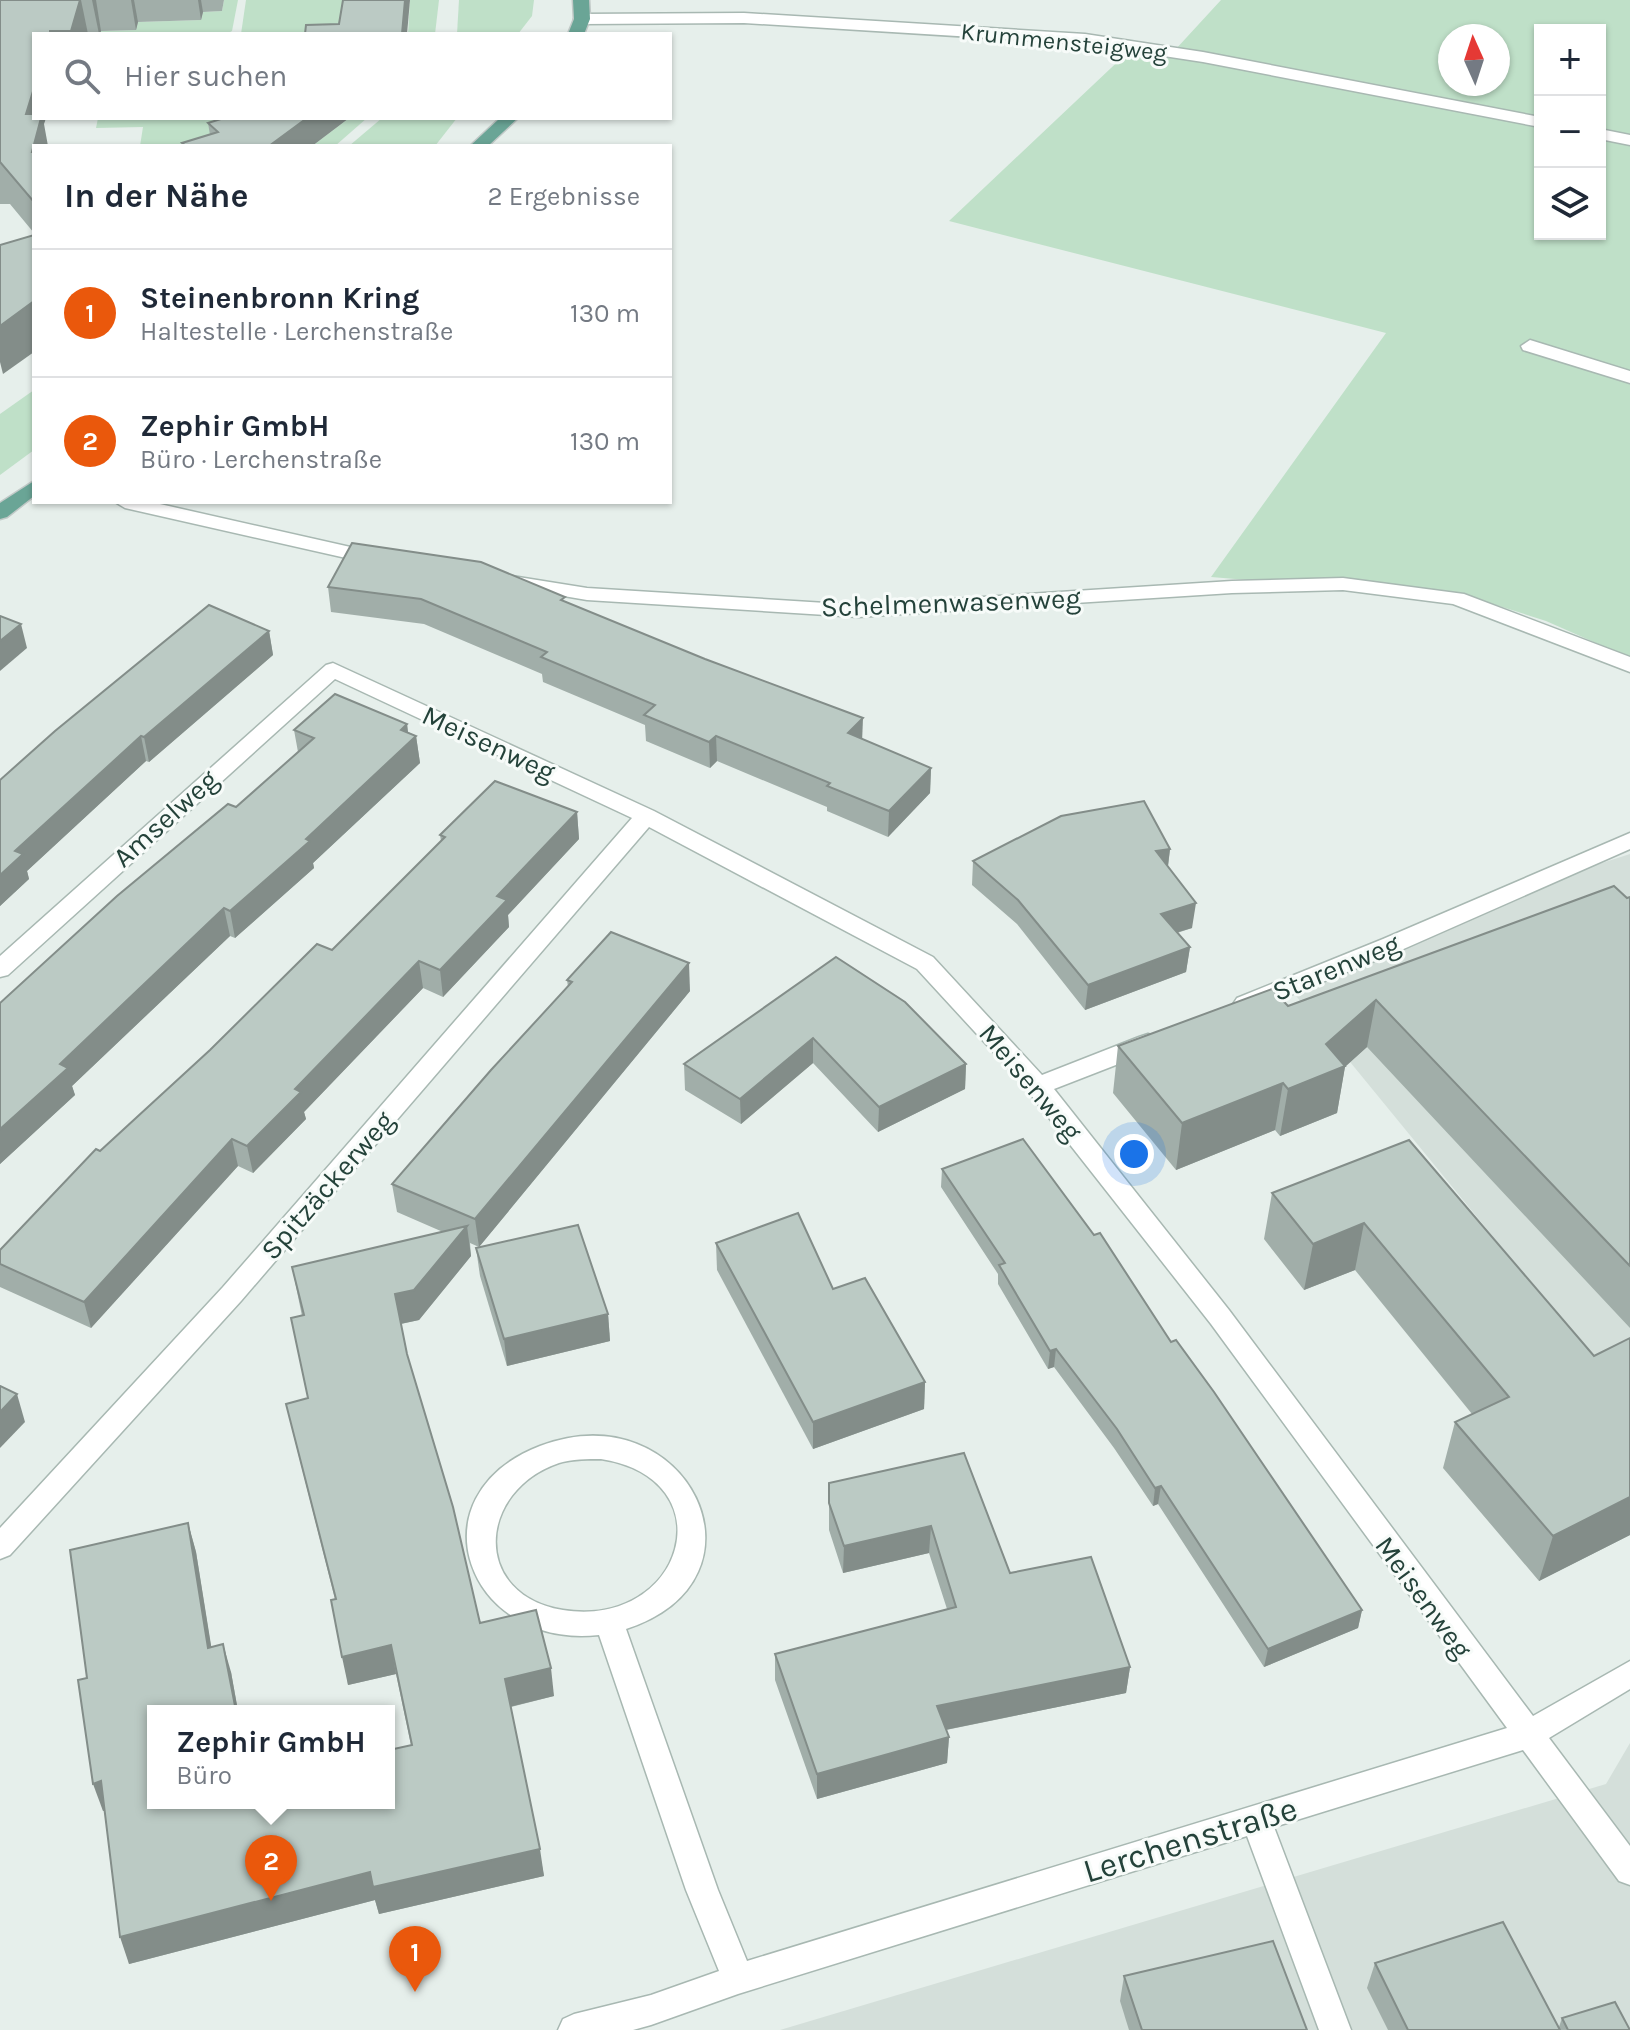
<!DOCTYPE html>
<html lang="de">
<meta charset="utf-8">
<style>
:root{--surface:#fff;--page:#f2f2f3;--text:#1f2937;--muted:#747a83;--line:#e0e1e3;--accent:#ea580c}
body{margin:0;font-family:Karla,sans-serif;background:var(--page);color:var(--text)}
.controls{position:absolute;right:24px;top:24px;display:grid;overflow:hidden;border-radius:0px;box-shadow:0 2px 6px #0004}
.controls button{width:72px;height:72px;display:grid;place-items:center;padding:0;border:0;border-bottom:2px solid var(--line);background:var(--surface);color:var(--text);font:40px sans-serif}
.compass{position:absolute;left:1438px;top:24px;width:72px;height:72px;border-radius:50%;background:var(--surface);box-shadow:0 2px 6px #0004;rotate:357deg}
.you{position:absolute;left:1134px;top:1154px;width:28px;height:28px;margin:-20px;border:6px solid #fff;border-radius:50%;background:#1a73e8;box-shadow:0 0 0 12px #1a73e833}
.badge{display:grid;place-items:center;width:52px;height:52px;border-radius:50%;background:var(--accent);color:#fff;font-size:26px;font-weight:700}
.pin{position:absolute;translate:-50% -66px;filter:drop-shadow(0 2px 4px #0008)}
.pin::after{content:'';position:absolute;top:42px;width:28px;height:24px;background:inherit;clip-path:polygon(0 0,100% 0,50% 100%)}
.popup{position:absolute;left:147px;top:1705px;width:248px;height:104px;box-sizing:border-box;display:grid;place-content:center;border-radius:0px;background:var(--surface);filter:drop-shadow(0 2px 6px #0005);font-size:26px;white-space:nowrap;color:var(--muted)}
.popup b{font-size:30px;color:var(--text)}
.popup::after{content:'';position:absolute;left:50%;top:100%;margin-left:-16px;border:16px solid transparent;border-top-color:var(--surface)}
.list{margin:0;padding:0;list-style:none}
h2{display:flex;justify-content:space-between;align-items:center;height:104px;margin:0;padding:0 32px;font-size:34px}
h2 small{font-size:26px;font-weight:400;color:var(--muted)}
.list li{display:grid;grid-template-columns:52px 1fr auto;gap:24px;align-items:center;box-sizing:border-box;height:128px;padding:0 32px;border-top:2px solid var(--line)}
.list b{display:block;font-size:30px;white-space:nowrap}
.list p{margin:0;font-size:26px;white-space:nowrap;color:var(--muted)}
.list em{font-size:26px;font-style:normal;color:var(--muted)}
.icon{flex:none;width:44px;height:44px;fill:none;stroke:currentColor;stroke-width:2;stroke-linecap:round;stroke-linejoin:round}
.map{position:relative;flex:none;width:1630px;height:2030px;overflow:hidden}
.search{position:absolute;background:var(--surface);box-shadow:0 2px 6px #0004;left:32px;top:32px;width:640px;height:88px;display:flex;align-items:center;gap:20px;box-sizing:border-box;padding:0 28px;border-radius:0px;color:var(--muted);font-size:30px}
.panel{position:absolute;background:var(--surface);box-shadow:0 2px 6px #0004;left:32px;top:144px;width:640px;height:360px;border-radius:0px}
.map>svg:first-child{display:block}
.built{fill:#d4dfda}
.green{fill:#bfe0c8;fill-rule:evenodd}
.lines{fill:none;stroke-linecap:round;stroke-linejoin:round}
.minor-casing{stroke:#a8b8b2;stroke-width:3}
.major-casing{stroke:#c2cac8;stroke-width:3}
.minor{fill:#fff;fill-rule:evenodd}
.major{fill:#6aa596;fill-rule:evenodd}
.wall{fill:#a1aea9}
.shaded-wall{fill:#838d89}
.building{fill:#bbcac4;stroke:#838d89;stroke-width:2}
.labels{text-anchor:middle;stroke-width:6;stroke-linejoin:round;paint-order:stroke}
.far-street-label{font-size:24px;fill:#24423a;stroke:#f7fbf9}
.street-label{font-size:28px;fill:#24423a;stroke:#f7fbf9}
.near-street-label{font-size:34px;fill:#24423a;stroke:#f7fbf9}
</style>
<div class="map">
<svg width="1630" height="2030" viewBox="0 0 1630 2030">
<rect width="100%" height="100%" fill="#e6efeb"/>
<g class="built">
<path d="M 1630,854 L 1630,1404 L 1292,991 L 1543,882 Z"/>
<path d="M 1630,1743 L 1630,2030 L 780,2030 L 1606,1784 Z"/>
</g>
<g class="green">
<path d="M 224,0 L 238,0 L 232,31 L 226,34 L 100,34 L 101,31 L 136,30 L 138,22 L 201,20 L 203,12 L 222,11 Z"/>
<path d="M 246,0 L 351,0 L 345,34 L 241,34 Z"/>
<path d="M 410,0 L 439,0 L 435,34 L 408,34 Z"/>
<path d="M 459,0 L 534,0 L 532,16 L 518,34 L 457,34 Z"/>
<path d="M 1221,0 L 1630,0 L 1630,658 L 1546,621 L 1477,599 L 1211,577 L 1386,333 L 949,221 L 1129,51 L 1175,50 ZM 1540,30 L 1600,30 L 1600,234 L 1540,234 ZM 1450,36 L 1498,36 L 1498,84 L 1450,84 Z"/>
<path d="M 98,118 L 271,118 L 232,146 L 140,146 L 143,127 L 96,128 Z"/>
<path d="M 349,118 L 367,118 L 335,146 L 312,146 Z"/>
<path d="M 382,118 L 457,118 L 435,146 L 349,146 Z"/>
<path d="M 34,390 L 34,450 L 0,475 L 0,414 Z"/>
</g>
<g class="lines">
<defs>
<g id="minor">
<path d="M 744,13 L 1085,34 L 1203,52 L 1540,117 L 1540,127 L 1203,62 L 1085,44 L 744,23 L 582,24 L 574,19 L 582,14 Z"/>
<path d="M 1600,129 L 1630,135 L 1630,145 L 1600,139 Z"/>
<path d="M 1530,340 L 1630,371 L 1630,383 L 1523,350 L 1521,346 Z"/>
<path d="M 115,502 L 151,502 L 377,553 L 387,559 L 377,565 L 125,508 Z"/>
<path d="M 512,576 L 587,588 L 858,605 L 1232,581 L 1343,578 L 1464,594 L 1630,657 L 1630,672 L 1453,604 L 1343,590 L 1232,593 L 858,617 L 587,600 L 505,586 L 502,582 Z"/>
<path d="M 333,663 L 654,811 L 933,957 L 1042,1075 L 1139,1037 L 1148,1034 L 1157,1037 L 1160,1043 L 1157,1049 L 1054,1089 L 1229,1310 L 1533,1716 L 1630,1661 L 1630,1689 L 1549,1738 L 1630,1846 L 1630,1885 L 1619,1881 L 1523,1750 L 1274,1827 L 1351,2030 L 1319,2030 L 1247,1836 L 738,1994 L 651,2025 L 633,2030 L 558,2030 L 563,2019 L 574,2014 L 651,1995 L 719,1971 L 686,1890 L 599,1635 C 468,1650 410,1496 540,1446 C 687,1390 780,1579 626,1629 L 718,1890 L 747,1961 L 1507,1728 L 1211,1324 L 1020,1081 L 917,969 L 649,827 L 241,1301 L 10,1555 L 0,1559 L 0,1528 L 223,1287 L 632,818 L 335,679 L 8,975 L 0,977 L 0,956 L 326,665 ZM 601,1459 C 728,1479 684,1629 563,1610 C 471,1595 477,1491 559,1463 C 572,1459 587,1459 601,1459 Z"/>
<path d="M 1630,833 L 1630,849 L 1399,951 L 1253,1010 L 1245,1012 L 1237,1010 L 1233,1004 L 1237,998 L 1383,939 Z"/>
</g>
<g id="major">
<path d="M 573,0 L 589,0 L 590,19 L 584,34 L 568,34 L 574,19 Z"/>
<path d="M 500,118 L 518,118 L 488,146 L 470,146 Z"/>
<path d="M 34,481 L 34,496 L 7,517 L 0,519 L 0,503 Z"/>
</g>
</defs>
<use href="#minor" class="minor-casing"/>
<use href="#major" class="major-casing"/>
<use href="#minor" class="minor"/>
<use href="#major" class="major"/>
</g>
<g class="wall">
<path d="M 0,0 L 224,0 L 222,11 L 203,12 L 201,20 L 138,22 L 136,30 L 101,31 L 100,34 L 34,34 L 34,118 L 46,118 L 34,146 L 34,233 L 10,204 L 0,204 Z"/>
<path d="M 224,118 L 349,118 L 312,146 L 183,146 L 182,143 L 210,135 L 208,123 Z"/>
<path d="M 328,587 L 565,601 L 862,739 L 931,768 L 930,793 L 888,837 L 827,811 L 827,807 L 717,761 L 710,768 L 646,741 L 645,725 L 543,682 L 542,674 L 424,624 L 331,612 Z"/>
<path d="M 269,631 L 273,655 L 149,762 L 146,761 L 27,871 L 29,879 L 0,906 L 0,780 Z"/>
<path d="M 407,724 L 408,732 L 416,736 L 420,763 L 313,863 L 314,868 L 235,938 L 230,936 L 72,1086 L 75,1095 L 0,1164 L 0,1003 L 236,807 L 298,752 L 294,730 Z"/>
<path d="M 577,812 L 579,839 L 508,915 L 509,927 L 443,997 L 423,988 L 304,1112 L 306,1119 L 253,1173 L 238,1166 L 91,1328 L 0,1287 L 0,1250 L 100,1151 L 332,950 L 441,841 L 440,835 Z"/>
<path d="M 1170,849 L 1168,867 L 1192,928 L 1177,933 L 1190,947 L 1186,972 L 1085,1010 L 1017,924 L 972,885 L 973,861 Z"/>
<path d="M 1630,897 L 1630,1328 L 1367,1047 L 1345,1066 L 1337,1113 L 1280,1136 L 1275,1130 L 1176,1170 L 1113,1093 L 1118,1046 L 1288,1006 Z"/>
<path d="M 836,957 L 966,1064 L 965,1089 L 878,1132 L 813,1063 L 741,1124 L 685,1090 L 684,1064 Z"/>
<path d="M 567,980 L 690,991 L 479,1247 L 470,1243 L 471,1256 L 419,1320 L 401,1324 L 407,1354 L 480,1623 L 554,1696 L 511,1707 L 544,1876 L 379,1914 L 375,1900 L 129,1964 L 105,1811 L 103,1811 L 87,1678 L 188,1523 L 196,1552 L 211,1647 L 231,1672 L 238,1711 L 153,1711 L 153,1803 L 389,1803 L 411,1745 L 396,1674 L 348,1685 L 335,1599 L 293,1433 L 286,1404 L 308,1398 L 302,1316 L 292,1267 L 443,1232 L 397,1212 L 392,1184 L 568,987 Z"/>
<path d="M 1409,1140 L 1594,1356 L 1630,1338 L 1630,1535 L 1539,1581 L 1443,1468 L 1455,1422 L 1472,1414 L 1355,1270 L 1304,1290 L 1264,1239 L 1272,1193 Z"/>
<path d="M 942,1169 L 1171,1342 L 1362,1610 L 1358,1628 L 1264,1667 L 1158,1504 L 1153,1506 L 1114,1448 L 1054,1367 L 1048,1369 L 998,1284 L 998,1274 L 941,1187 Z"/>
<path d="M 716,1243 L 833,1289 L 925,1382 L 924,1409 L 813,1449 L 717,1270 Z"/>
<path d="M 476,1248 L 608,1314 L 610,1341 L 507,1366 L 480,1276 Z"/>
<path d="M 964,1453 L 1010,1573 L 1130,1667 L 1126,1693 L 946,1730 L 949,1737 L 947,1763 L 817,1799 L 775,1680 L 775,1654 L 947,1609 L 929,1553 L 843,1573 L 829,1530 L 829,1483 Z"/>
<path d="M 1375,1963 L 1559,2027 L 1562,2018 L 1630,2030 L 1388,2030 L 1367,1988 Z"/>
<path d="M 1124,1976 L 1307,2030 L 1129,2030 L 1120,2001 Z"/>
</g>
<g class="shaded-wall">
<path d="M 80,0 L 81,0 L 88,34 L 72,34 L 71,31 Z"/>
<path d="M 92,0 L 96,0 L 101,31 L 100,34 L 99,34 Z"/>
<path d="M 131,0 L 134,0 L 138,22 L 136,30 Z"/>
<path d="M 198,0 L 201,0 L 203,12 L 201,20 Z"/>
<path d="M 405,0 L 410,0 L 407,34 L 402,34 Z"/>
<path d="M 34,88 L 34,118 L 46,118 L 44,124 L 48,146 L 34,146 L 34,162 L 26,114 Z"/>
<path d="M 307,118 L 349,118 L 312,146 L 269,146 Z"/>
<path d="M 34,301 L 34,352 L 3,374 L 0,362 L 0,326 Z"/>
<path d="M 21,624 L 27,648 L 0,671 L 0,641 Z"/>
<path d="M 269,631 L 273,655 L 149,762 L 144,737 Z"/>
<path d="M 863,718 L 862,743 L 848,733 Z"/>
<path d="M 407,724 L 409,742 L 416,736 L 420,763 L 313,863 L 314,868 L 235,938 L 230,911 L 306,839 Z"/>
<path d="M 141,736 L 146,761 L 27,871 L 29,879 L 0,906 L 0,875 L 15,851 Z"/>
<path d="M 716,736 L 717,761 L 710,768 L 709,742 Z"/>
<path d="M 931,768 L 930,793 L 888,837 L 889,811 Z"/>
<path d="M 577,812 L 579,839 L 508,915 L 509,927 L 443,997 L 440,970 L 497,896 Z"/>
<path d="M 1170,849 L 1167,873 L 1156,851 Z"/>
<path d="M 1196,903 L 1192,928 L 1158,938 L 1161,914 Z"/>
<path d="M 224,908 L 230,936 L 72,1086 L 75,1095 L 0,1164 L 0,1129 L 60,1064 Z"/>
<path d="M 1190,947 L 1186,972 L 1085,1010 L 1088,985 Z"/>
<path d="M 419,961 L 423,988 L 304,1112 L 306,1119 L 253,1173 L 247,1146 L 295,1089 Z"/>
<path d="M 689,963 L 690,991 L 479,1247 L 475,1219 Z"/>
<path d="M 1376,1000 L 1367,1047 L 1345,1067 L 1337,1113 L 1280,1136 L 1288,1089 L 1326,1044 Z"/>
<path d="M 813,1038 L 813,1063 L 741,1124 L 740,1099 Z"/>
<path d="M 966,1064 L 965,1089 L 878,1132 L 879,1107 Z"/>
<path d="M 1283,1083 L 1275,1130 L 1176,1170 L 1182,1123 Z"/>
<path d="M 232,1139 L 238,1166 L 91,1328 L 84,1302 Z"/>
<path d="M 1364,1223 L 1355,1270 L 1304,1290 L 1313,1244 Z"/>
<path d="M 467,1226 L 471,1256 L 419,1320 L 400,1324 L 395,1294 Z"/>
<path d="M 608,1314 L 610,1341 L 507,1366 L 504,1339 Z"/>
<path d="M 1056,1349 L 1054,1367 L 1048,1369 L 1050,1351 Z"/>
<path d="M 925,1382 L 924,1409 L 813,1449 L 813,1422 Z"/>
<path d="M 17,1394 L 25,1422 L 0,1448 L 0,1412 Z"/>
<path d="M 1161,1486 L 1158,1504 L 1153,1506 L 1155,1488 Z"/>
<path d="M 1630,1497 L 1630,1535 L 1539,1581 L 1553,1536 Z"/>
<path d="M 188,1523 L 196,1552 L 216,1676 L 208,1648 Z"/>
<path d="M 931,1526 L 929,1553 L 843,1573 L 844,1546 Z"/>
<path d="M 1362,1610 L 1358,1628 L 1264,1667 L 1268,1649 Z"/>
<path d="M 223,1644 L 231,1672 L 238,1711 L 236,1711 Z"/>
<path d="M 391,1645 L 396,1674 L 348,1685 L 342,1657 Z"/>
<path d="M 1130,1667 L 1126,1693 L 935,1732 L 937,1706 Z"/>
<path d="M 551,1668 L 554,1696 L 509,1707 L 505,1679 Z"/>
<path d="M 949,1737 L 947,1763 L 817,1799 L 817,1774 Z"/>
<path d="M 101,1781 L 111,1809 L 103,1811 L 93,1784 Z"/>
<path d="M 540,1849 L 544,1876 L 379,1914 L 375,1900 L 129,1964 L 120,1937 L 370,1872 Z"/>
</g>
<g class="building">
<path d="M 0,0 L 80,0 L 71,31 L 50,31 L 50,34 L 34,34 L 34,88 L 26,114 L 34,114 L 34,118 L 41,118 L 32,152 L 34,152 L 34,202 L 0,162 Z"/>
<path d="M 343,0 L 405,0 L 402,34 L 305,34 L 306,25 L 339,24 Z"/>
<path d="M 224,118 L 307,118 L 269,146 L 186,146 L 182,143 L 218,132 L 208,123 Z"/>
<path d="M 34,235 L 34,301 L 0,326 L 0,245 Z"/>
<path d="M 352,543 L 481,562 L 565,597 L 561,600 L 705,659 L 863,718 L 848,733 L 931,768 L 889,811 L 827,786 L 830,783 L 716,736 L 709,742 L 644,715 L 655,705 L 541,657 L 547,652 L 421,599 L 328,587 Z"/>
<path d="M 209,605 L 269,631 L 144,737 L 141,736 L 15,851 L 23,854 L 0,875 L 0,780 L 55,731 Z"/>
<path d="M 0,616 L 21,624 L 0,641 Z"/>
<path d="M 335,694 L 407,724 L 401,730 L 416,736 L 306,839 L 310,841 L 230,911 L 224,908 L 60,1064 L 68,1068 L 0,1129 L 0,1003 L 117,896 L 228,804 L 236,807 L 314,738 L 294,730 Z"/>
<path d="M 495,781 L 577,812 L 497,896 L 507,900 L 440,970 L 419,961 L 295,1089 L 301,1092 L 247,1146 L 232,1139 L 84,1302 L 0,1264 L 0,1250 L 96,1149 L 100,1151 L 210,1050 L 317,944 L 332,950 L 445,837 L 440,835 Z"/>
<path d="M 1144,801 L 1170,849 L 1156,851 L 1196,903 L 1161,914 L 1190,947 L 1088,985 L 1018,900 L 973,861 L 1061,816 Z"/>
<path d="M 1614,886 L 1627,898 L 1630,897 L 1630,1266 L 1376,1000 L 1326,1044 L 1345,1066 L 1288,1089 L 1283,1083 L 1182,1123 L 1118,1046 L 1272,989 L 1288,1006 Z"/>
<path d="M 611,932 L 689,963 L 475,1219 L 392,1184 L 491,1070 L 572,982 L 567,980 Z"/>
<path d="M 836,957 L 905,1002 L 966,1064 L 879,1107 L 813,1038 L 740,1099 L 684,1064 Z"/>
<path d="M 1023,1139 L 1094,1235 L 1100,1233 L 1171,1342 L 1176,1340 L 1214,1392 L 1362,1610 L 1268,1649 L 1161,1486 L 1155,1488 L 1117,1429 L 1056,1349 L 1050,1351 L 999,1265 L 1005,1263 L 942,1169 Z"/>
<path d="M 1409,1140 L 1594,1356 L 1630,1338 L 1630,1497 L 1553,1536 L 1455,1422 L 1509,1397 L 1364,1223 L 1313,1244 L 1272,1193 Z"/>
<path d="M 798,1213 L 833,1289 L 865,1278 L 925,1382 L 813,1422 L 716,1243 Z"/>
<path d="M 578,1225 L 608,1314 L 504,1339 L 476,1248 Z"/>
<path d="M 467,1226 L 414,1290 L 395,1294 L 407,1354 L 453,1507 L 480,1623 L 536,1610 L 551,1668 L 505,1679 L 540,1849 L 373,1887 L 370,1872 L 120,1937 L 101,1781 L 93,1784 L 78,1680 L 87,1678 L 70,1550 L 188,1523 L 208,1648 L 223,1644 L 236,1711 L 153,1711 L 153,1803 L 389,1803 L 389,1750 L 412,1745 L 391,1645 L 342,1657 L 331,1600 L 336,1599 L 286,1404 L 308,1398 L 291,1318 L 304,1315 L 292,1267 Z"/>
<path d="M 0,1386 L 17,1394 L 0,1412 Z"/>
<path d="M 964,1453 L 1010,1573 L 1091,1557 L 1130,1667 L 937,1706 L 949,1737 L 817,1774 L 775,1654 L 956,1607 L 931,1526 L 844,1546 L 829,1503 L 829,1483 Z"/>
<path d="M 1503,1922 L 1560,2030 L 1408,2030 L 1375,1963 Z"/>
<path d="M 1273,1941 L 1307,2030 L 1142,2030 L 1124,1976 Z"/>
<path d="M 1615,2002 L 1630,2030 L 1568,2030 L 1562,2018 Z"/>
</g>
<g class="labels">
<g class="far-street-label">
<text transform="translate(1064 42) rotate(6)" y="8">Krummensteigweg</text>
</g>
<g class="street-label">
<text transform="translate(951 602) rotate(-2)" y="10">Schelmenwasenweg</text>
<text transform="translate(489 743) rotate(25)" y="10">Meisenweg</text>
<text transform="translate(165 818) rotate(-42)" y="10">Amselweg</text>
<text transform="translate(1336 967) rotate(-22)" y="10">Starenweg</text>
<text transform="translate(1031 1082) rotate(50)" y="10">Meisenweg</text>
<text transform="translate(327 1185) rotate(-49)" y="10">Spitzäckerweg</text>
<text transform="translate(1424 1597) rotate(54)" y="10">Meisenweg</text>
</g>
<g class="near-street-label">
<text transform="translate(1190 1839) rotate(-17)" y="12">Lerchenstraße</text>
</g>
</g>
</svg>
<div class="controls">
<button>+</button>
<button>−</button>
<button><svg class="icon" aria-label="layers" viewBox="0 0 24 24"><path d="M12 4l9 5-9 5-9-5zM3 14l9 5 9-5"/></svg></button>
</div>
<svg class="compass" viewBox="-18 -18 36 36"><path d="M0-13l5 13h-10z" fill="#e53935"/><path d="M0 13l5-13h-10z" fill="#747a83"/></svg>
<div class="you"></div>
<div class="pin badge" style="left:415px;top:1992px">1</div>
<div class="pin badge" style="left:271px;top:1901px">2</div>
<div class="popup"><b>Zephir GmbH</b>Büro</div>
<div class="search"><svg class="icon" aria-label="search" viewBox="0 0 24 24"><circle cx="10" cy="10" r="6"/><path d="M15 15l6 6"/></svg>Hier suchen</div>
<section class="panel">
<h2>In der Nähe<small>2 Ergebnisse</small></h2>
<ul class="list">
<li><span class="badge">1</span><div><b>Steinenbronn Kring</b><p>Haltestelle · Lerchenstraße</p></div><em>130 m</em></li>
<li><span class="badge">2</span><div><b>Zephir GmbH</b><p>Büro · Lerchenstraße</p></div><em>130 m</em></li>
</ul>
</section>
</div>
